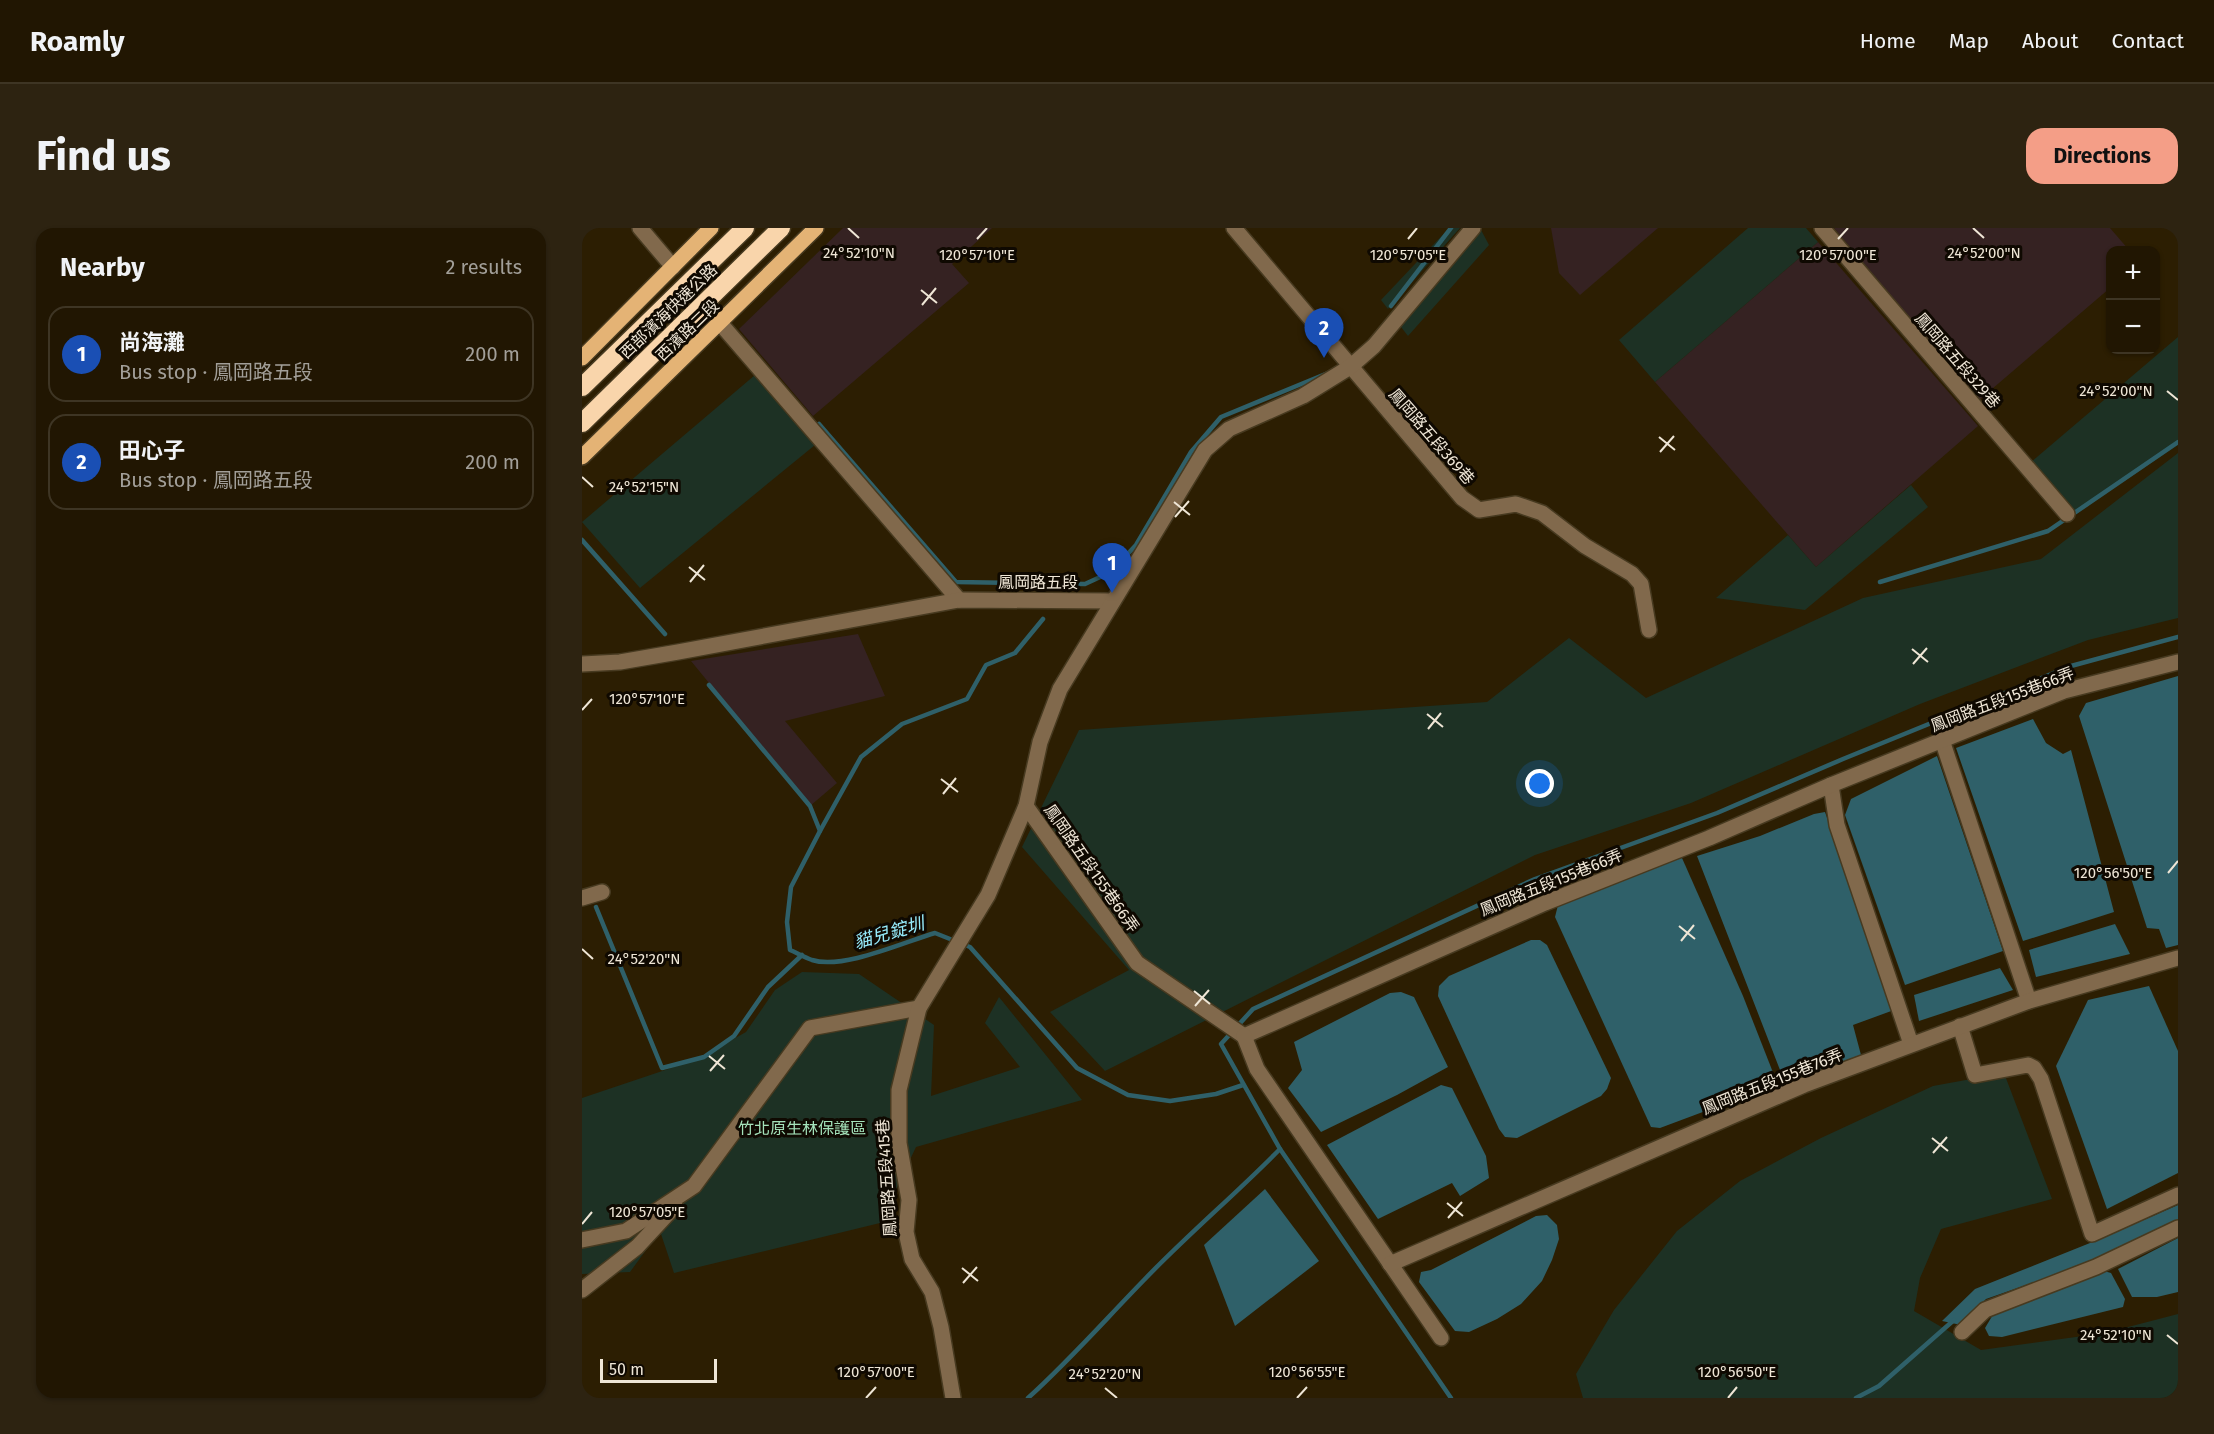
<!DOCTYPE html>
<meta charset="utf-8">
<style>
:root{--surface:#211602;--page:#2d2311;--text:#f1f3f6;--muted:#a29f99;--line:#3e3524;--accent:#f49e87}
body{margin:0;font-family:"Fira Sans","Noto Sans TC",sans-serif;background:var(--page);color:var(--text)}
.controls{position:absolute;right:18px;top:18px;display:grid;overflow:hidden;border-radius:12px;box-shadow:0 2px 4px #0004}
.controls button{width:54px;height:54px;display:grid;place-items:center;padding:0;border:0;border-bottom:2px solid var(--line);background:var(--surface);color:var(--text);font:30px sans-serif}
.scale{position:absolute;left:18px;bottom:15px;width:117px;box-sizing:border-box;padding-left:6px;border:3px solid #efe6d6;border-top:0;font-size:16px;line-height:21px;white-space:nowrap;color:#efe6d6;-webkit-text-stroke:4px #0f0901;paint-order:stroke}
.you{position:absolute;left:958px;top:556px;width:21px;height:21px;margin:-15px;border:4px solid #fff;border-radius:50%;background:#1a73e8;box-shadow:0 0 0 9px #1a73e833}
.badge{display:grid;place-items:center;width:39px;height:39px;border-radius:50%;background:var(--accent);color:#fff;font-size:20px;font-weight:700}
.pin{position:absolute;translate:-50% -50px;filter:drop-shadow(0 2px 3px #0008)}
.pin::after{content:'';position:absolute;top:32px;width:21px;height:18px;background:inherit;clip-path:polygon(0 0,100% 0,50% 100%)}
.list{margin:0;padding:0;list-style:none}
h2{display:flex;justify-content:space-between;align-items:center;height:78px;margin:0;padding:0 24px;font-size:26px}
h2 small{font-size:20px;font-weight:400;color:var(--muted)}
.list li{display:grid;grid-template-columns:39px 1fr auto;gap:18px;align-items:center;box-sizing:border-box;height:96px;margin:0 12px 12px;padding:0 12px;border:2px solid var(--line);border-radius:18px}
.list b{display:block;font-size:22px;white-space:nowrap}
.list p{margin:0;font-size:20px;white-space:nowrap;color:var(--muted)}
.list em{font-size:20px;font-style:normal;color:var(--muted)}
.map{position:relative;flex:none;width:1596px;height:1170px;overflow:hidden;border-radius:18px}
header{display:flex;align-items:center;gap:36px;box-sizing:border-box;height:84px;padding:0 30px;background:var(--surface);border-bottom:2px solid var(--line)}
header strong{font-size:28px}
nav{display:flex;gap:33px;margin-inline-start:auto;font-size:21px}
.intro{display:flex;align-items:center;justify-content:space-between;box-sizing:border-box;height:144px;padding:0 36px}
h1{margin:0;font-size:42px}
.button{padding:15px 27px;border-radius:18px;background:var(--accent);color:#111;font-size:21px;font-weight:700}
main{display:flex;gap:36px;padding:0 36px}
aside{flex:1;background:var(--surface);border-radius:18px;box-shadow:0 2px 4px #0004}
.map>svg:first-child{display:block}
.industrial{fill:#352222}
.green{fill:#1d3124}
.water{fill:#2f6069}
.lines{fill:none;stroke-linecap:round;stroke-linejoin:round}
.stream{stroke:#2f6069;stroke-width:4.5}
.minor-casing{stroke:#473a20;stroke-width:18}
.major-casing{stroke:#473a20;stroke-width:18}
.highway-casing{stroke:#473a20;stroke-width:21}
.minor{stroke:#81694c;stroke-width:15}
.major{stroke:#e4b375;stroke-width:15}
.highway{stroke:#f9d5ab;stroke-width:18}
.ticks{fill:none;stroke:#efe6d6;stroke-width:2}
.labels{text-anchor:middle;stroke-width:6;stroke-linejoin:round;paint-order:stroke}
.street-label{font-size:16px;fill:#efe6d6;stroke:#0f0901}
.park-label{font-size:16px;fill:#a4e2ba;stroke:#0f0901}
.water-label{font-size:18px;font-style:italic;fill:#97ecfc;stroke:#0f0901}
.ticks-label{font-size:15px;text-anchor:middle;fill:#efe6d6;stroke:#0f0901;stroke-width:6;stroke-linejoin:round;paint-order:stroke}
</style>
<header>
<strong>Roamly</strong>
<nav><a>Home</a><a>Map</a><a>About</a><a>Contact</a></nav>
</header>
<div class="intro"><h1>Find us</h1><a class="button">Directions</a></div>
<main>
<aside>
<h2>Nearby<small>2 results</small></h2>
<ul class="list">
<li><span class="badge" style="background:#1a4fb4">1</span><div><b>尚海灘</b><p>Bus stop · 鳳岡路五段</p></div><em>200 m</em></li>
<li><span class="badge" style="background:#1a4fb4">2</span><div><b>田心子</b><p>Bus stop · 鳳岡路五段</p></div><em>200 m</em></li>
</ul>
</aside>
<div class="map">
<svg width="1596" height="1170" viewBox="0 0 1596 1170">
<rect width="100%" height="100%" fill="#2c1e02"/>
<g class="industrial">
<path d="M 261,0 L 410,0 L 370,36 L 387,55 L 231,188 L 157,101 Z"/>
<path d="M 969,0 L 1076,0 L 998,67 L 977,45 Z"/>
<path d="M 1252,0 L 1528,0 L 1547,22 L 1528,22 L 1528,60 L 1396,173 Z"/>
<path d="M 1236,14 L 1396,198 L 1234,339 L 1073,154 Z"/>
<path d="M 276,406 L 303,468 L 203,493 L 255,555 L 228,578 L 109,433 Z"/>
</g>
<g class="green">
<path d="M 867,0 L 878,0 L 806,81 L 799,72 Z"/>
<path d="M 898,0 L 907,17 L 826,108 L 816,95 Z"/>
<path d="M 1166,0 L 1224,0 L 1236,14 L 1073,154 L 1037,112 Z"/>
<path d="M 1596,109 L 1596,217 L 1493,286 L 1449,234 Z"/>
<path d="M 173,147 L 233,217 L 58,360 L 0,294 Z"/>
<path d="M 1596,225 L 1596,390 L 1506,412 L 1338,476 L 1109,575 L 953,627 L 523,843 L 468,784 L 547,742 L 440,619 L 497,502 L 905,474 L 987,410 L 1064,470 L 1281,370 L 1459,331 Z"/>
<path d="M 1329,257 L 1346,279 L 1223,382 L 1134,370 L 1206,307 L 1234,339 Z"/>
<path d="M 220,744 L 277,746 L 352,797 L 349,868 L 438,839 L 403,795 L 417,769 L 500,872 L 334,919 L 298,995 L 92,1045 L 78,1003 L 48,1044 L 0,1046 L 0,870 L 116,831 L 164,804 L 193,762 Z"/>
<path d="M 1422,845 L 1470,971 L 1359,1001 L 1338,1050 L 1332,1083 L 1399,1122 L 1523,1105 L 1596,1086 L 1596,1170 L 1001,1170 L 994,1146 L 1032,1082 L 1095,1003 L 1158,953 L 1239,910 L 1351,858 Z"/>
</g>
<g class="water">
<path d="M 1596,448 L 1596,717 L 1584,720 L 1577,701 L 1565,700 L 1497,488 L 1504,475 Z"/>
<path d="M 1451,491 L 1464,515 L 1481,526 L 1489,522 L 1532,684 L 1441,713 L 1374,520 Z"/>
<path d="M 1355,528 L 1421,723 L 1323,757 L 1263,587 L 1269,571 Z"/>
<path d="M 1243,584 L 1312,782 L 1271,797 L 1279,827 L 1213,851 L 1198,842 L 1115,628 L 1178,608 L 1232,586 Z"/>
<path d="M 1100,630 L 1161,768 L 1192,847 L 1189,856 L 1185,860 L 1078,900 L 1069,899 L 973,689 L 976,677 L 1058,642 Z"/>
<path d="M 1533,696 L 1548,726 L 1454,749 L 1447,722 Z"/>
<path d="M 949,712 L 958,712 L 965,717 L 1029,850 L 1025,861 L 1019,868 L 935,910 L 923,909 L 917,901 L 856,768 L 857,758 L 867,748 Z"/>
<path d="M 1418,740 L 1431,762 L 1337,793 L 1332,767 Z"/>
<path d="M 1567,758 L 1596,823 L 1596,945 L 1525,981 L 1474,838 L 1506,772 Z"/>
<path d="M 819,764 L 832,769 L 866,839 L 815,867 L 739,904 L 706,860 L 720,842 L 712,814 L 808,765 Z"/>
<path d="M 859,857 L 870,860 L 904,928 L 907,950 L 878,968 L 870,955 L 796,991 L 745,917 Z"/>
<path d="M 683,961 L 737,1033 L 653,1098 L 622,1017 Z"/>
<path d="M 1596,977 L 1596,996 L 1516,1032 L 1404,1071 L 1379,1097 L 1360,1093 L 1393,1061 L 1513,1013 Z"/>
<path d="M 965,987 L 975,997 L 977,1011 L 970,1032 L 960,1053 L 939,1076 L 915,1091 L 887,1104 L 873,1103 L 837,1054 L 839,1044 L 849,1042 L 954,988 Z"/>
<path d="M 1596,1010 L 1596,1064 L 1575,1069 L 1550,1069 L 1536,1041 Z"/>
<path d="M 1522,1043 L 1529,1045 L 1543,1071 L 1541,1079 L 1420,1109 L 1407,1108 L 1403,1100 L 1412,1085 Z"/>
</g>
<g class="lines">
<g class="stream">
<path d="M 809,78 L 869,0"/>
<path d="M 237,196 L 374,354 L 503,356 L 529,344 L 554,317 L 609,224 L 639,189 L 746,145"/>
<path d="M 0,312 L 83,406"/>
<path d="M 1298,354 L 1466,303 L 1596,214"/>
<path d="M 127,457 L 228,578 L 238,603 L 209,659 L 205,694 L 208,722 C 215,725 222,729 230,732 C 261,742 322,714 353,705 L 388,719 L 495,840 L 546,867 L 588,873 L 634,866 L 661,857"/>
<path d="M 238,603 L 279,529 L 320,496 L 385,471 L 404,437 L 433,425 L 461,391"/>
<path d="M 14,679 L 80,840 L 122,829 L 152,808 L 186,759 L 220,727"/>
<path d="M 446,1170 C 487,1133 523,1092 562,1052 C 606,1006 654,966 698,921"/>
<path d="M 869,1170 L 698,921 L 639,816 L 671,781 L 953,651 L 1135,585 L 1261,531 L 1489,438 L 1596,409"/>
<path d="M 1274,1170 L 1297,1158 L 1372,1092"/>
</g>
<defs>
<g id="minor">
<path d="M 58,0 L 91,39"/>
<path d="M 652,0 L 880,270 L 897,282 L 934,276 L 960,285 L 1003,318 L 1050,346 L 1059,356 L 1067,402"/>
<path d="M 1240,0 L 1485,286"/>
<path d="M 138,95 L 377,372"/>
<path d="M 0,436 L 38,434 L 96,424 L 377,372 L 531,373"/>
<path d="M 1360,512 L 1447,773"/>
<path d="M 1249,557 L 1255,597 L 1329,816"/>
<path d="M 444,578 L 555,735 L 662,808"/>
<path d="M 0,670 L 20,664"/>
<path d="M 1378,798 L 1393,847 L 1446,837 L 1452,840 L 1459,851 L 1510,1006 L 1596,967"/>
<path d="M 662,808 L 963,675 L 1127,610 L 1249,557 L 1482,463 L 1596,434"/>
<path d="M 662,808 L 675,841 L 859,1110"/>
<path d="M 0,1012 L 44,1003 L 112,958 L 228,800 L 337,780"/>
<path d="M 808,1036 L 1222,857 L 1447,773 L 1596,730"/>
<path d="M 0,1062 L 55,1019 L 93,978"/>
<path d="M 1380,1104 L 1403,1082 L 1514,1039 L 1596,1000"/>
<path d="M 371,1170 L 359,1099 L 350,1064 L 330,1031 L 324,1004 L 327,972 L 317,915 L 317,862 L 337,780 L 406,667 L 444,578 L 458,514 L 478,461 L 623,222 L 647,201 L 721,168 L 768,139 L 792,118 L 891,0"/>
</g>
<g id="major">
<path d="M 0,130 L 129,0"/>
<path d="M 0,229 L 234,0"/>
</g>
<g id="highway">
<path d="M 0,159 L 163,0"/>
<path d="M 0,195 L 199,0"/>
</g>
</defs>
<use href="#minor" class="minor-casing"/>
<use href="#major" class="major-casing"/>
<use href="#highway" class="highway-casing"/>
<use href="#minor" class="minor"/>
<use href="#major" class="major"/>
<use href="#highway" class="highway"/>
</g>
<path class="ticks" d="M 266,0 L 277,10M 1391,0 L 1402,10M 395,11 L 405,0M 826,11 L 835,0M 1256,11 L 1266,0M 339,62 L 355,75M 340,77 L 354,60M 1585,163 L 1596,172M 1077,209 L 1093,222M 1078,224 L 1092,208M 0,249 L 11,259M 592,274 L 608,287M 593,289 L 607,273M 107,339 L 123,352M 108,354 L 122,337M 1330,421 L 1346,434M 1331,436 L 1345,420M 0,482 L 10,471M 845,486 L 861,499M 846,501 L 859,485M 359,551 L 376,564M 361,566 L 374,550M 1586,645 L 1596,633M 1097,698 L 1113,711M 1099,713 L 1112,697M 0,721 L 11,731M 612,763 L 628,776M 613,778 L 627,762M 127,828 L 143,841M 128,843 L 142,827M 1350,910 L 1366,923M 1351,925 L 1365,909M 865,975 L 881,988M 866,990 L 880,974M 0,996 L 10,984M 380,1040 L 396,1053M 381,1055 L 395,1039M 1585,1107 L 1596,1116M 523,1160 L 535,1170M 284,1170 L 294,1159M 715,1170 L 725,1159M 1146,1170 L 1155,1159"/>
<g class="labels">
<g class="street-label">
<text transform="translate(86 83) rotate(-44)" y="6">西部濱海快速公路</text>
<text transform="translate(105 102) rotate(-44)" y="6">西濱路二段</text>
<text transform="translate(1376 132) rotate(49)" y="6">鳳岡路五段329巷</text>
<text transform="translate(850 208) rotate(49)" y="6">鳳岡路五段369巷</text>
<text x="456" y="360">鳳岡路五段</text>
<text transform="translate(1420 471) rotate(-21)" y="6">鳳岡路五段155巷66弄</text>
<text transform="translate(510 640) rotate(55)" y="6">鳳岡路五段155巷66弄</text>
<text transform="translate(969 654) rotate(-22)" y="6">鳳岡路五段155巷66弄</text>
<text transform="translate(1190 853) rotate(-22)" y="6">鳳岡路五段155巷76弄</text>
<text transform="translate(304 950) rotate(-94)" y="6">鳳岡路五段415巷</text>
</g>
<g class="park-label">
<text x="220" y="906">竹北原生林保護區</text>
</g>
<g class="water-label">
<text transform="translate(307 705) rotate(-16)" y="6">貓兒錠圳</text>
</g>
</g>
<g class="ticks-label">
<text x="1402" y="30">24°52'00"N</text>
<text x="277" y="30">24°52'10"N</text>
<text x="395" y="32">120°57'10"E</text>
<text x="826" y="32">120°57'05"E</text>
<text x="1256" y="32">120°57'00"E</text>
<text x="1534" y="168">24°52'00"N</text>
<text x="62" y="264">24°52'15"N</text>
<text x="65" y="476">120°57'10"E</text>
<text x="1531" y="650">120°56'50"E</text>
<text x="62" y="736">24°52'20"N</text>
<text x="65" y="989">120°57'05"E</text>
<text x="1534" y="1112">24°52'10"N</text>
<text x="294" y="1149">120°57'00"E</text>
<text x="725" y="1149">120°56'55"E</text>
<text x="1155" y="1149">120°56'50"E</text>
<text x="523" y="1151">24°52'20"N</text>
</g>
</svg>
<div class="controls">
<button>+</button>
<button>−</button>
</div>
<div class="scale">50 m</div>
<div class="you"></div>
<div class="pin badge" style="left:530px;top:365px;background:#1a4fb4">1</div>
<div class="pin badge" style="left:742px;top:130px;background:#1a4fb4">2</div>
</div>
</main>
